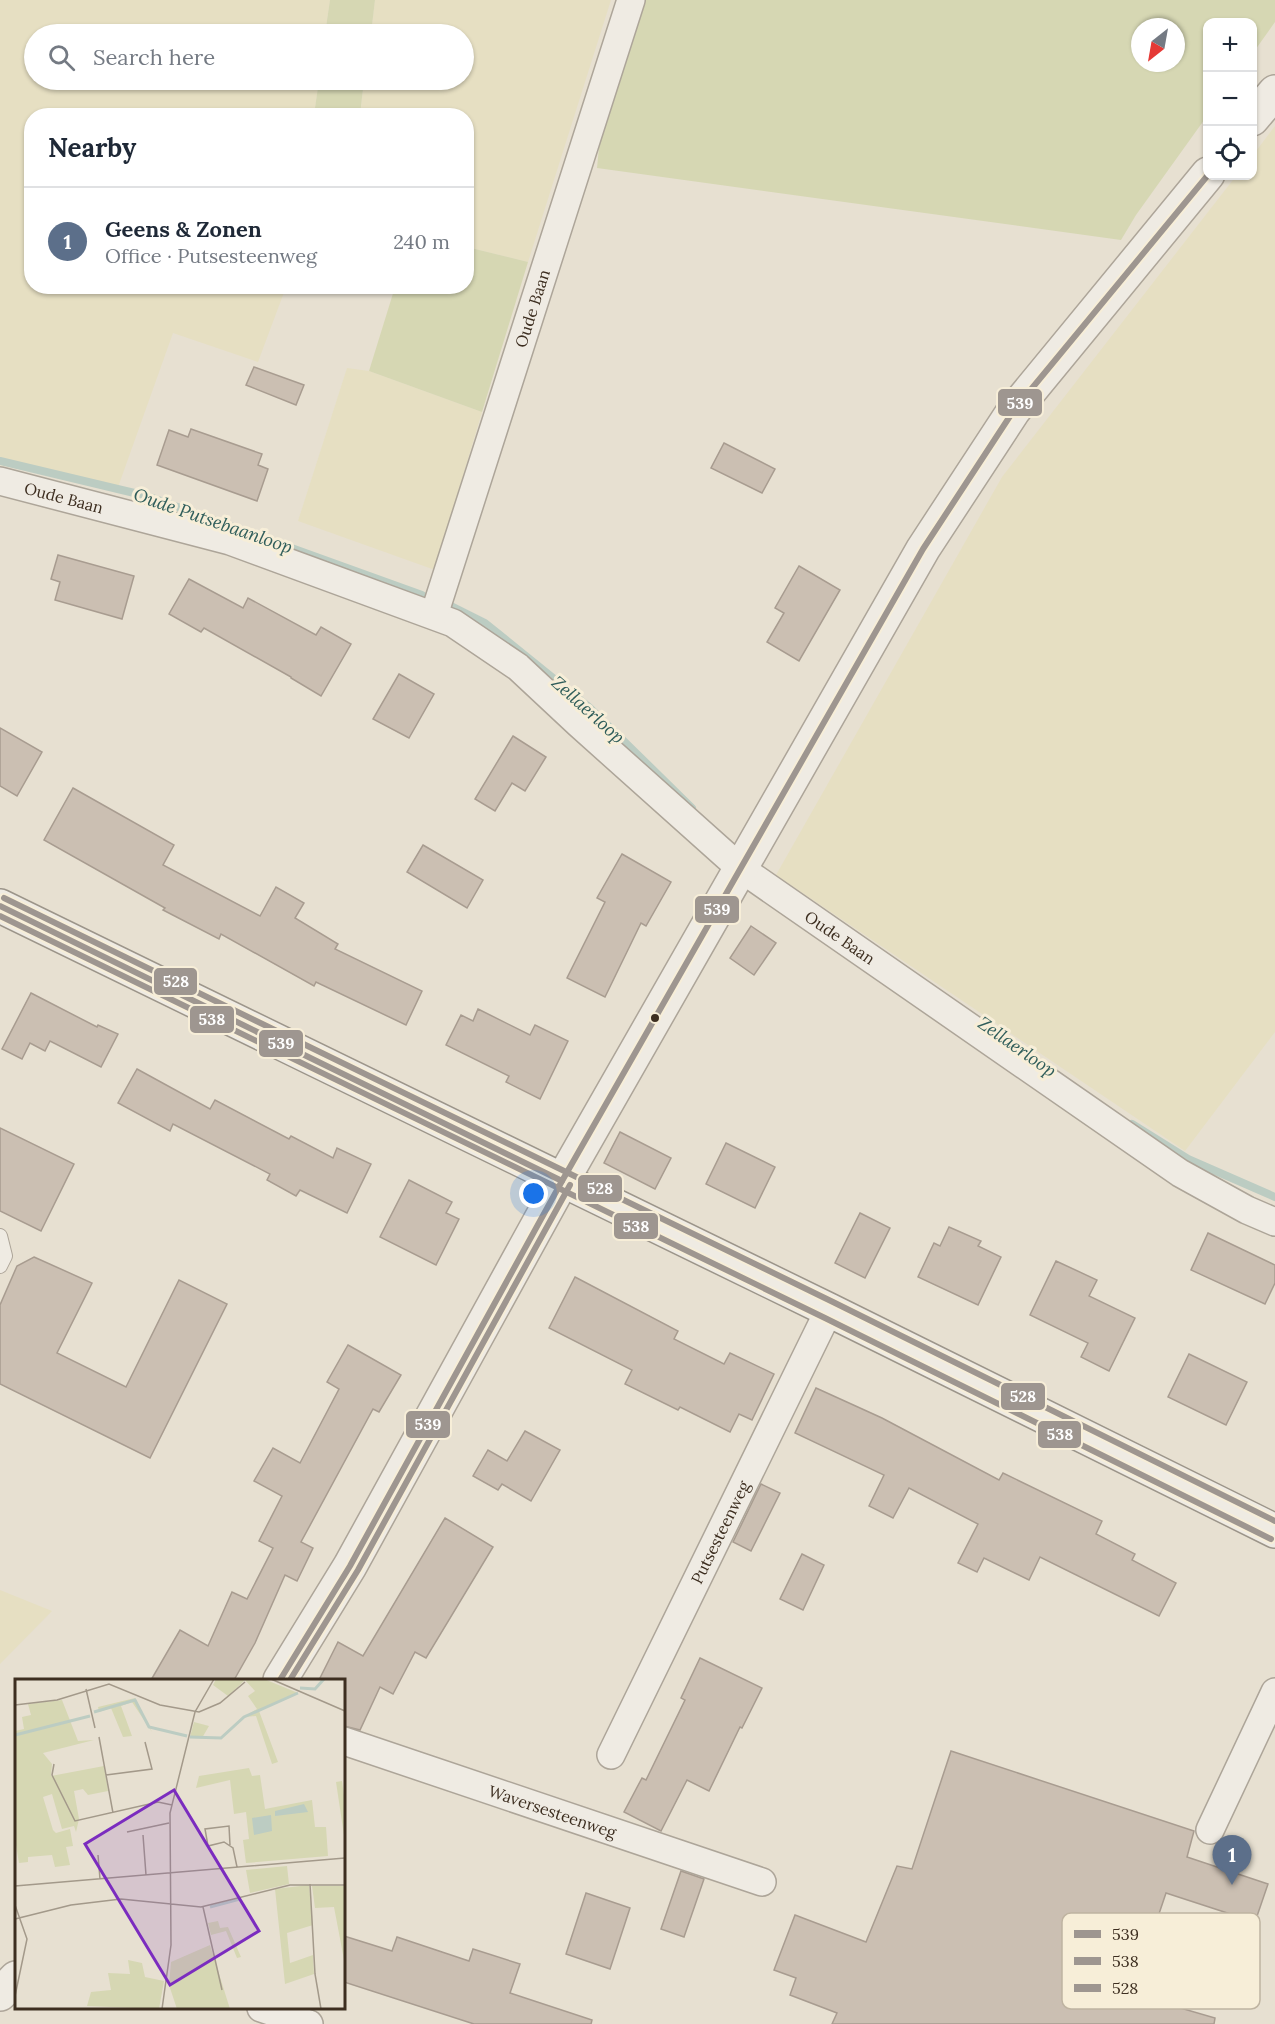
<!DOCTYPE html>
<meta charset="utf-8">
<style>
:root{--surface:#fff;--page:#f6f6f7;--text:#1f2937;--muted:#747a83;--line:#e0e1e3;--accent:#d93025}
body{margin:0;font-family:Lora,serif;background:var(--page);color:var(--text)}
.controls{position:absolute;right:18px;top:18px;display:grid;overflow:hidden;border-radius:12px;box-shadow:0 2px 4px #0004}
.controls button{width:54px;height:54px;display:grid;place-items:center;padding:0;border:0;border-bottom:2px solid var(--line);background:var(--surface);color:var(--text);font:30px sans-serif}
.compass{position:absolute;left:1131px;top:18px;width:54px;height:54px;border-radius:50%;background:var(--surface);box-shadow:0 2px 4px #0004;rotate:211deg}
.you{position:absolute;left:534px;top:1194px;width:21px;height:21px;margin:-15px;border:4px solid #fff;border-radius:50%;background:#1a73e8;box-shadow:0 0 0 9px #1a73e833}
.badge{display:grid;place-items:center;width:39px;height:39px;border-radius:50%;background:var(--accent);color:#fff;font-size:20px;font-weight:700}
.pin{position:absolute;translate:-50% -50px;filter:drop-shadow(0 2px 3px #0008)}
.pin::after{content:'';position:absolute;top:32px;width:21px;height:18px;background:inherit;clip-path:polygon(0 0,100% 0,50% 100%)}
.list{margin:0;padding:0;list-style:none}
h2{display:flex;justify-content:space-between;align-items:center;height:78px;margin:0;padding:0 24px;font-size:26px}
h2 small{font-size:20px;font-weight:400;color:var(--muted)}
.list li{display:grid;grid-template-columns:39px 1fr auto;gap:18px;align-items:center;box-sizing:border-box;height:108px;padding:0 24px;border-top:2px solid var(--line)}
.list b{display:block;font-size:22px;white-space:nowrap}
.list p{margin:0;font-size:20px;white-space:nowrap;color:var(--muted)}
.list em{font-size:20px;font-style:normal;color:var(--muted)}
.icon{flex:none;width:33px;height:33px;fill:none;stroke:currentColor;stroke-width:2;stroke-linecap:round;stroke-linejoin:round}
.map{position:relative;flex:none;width:1275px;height:2024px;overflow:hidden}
.search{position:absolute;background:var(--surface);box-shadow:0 2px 4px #0004;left:24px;top:24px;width:450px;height:66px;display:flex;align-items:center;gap:15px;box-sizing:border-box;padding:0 21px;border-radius:33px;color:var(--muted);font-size:22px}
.panel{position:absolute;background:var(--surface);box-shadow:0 2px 4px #0004;left:24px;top:108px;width:450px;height:186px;border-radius:24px}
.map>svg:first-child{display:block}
.farmland{fill:#e6dfc2}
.green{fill:#d6d7b3;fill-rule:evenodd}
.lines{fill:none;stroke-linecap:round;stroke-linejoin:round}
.stream{stroke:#bcccc2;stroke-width:8}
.building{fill:#cbbfb2;stroke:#a89c90;stroke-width:1.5}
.service-casing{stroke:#ada599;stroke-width:16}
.minor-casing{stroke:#ada599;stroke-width:30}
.tertiary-casing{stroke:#ada599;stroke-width:36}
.secondary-casing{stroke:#9c958a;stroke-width:36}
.service{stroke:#efebe3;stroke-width:14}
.minor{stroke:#efebe3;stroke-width:27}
.tertiary{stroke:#efebe3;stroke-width:33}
.secondary{stroke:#efebe3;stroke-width:33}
.bus-1-casing{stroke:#f7eed8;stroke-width:10}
.bus-2-casing{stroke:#f7eed8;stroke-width:10}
.bus-3-casing{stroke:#f7eed8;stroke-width:10}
.bus-1{stroke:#9e9690;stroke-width:6}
.bus-2{stroke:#9e9690;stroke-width:6}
.bus-3{stroke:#9e9690;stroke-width:6}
.bus-dot{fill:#3d2e20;stroke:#f7eed8;stroke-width:2}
.labels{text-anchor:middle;stroke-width:6;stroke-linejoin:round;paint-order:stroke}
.street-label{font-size:16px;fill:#3d2e20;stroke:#f7eed8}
.water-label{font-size:18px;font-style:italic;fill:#2f5d5a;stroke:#f7eed8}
.inset-river{fill:none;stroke:#bcccc2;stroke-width:3}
.inset-road{fill:none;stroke:#a3998a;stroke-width:1.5}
.view{fill:#7b2cbf;fill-opacity:0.15;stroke:#7b2cbf;stroke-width:3}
.inset-edge{fill:none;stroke:#3d2e20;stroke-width:3}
.key{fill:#f7eed8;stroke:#bfb4a1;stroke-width:1.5}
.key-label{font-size:16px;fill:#3d2e20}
.line-badge{stroke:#f7eed8;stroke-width:2}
.badge-label{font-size:16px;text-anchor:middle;font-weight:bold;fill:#fff}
</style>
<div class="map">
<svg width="1275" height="2024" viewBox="0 0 1275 2024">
<rect width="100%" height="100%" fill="#e7e0d1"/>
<g class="farmland">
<path d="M 0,0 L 330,0 L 325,34 L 34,34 L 34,80 L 319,80 L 314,115 L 32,116 L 32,286 L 286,287 L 258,362 L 173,333 L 117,490 L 0,465 Z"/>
<path d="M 375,0 L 611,0 L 528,262 L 467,247 L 466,116 L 360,116 L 364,80 L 464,80 L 464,34 L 371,34 Z"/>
<path d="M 1275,126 L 1275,1032 L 1185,1151 L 776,875 L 1002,477 L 1236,176 L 1252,176 L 1253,155 Z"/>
<path d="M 347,368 L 369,371 L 482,412 L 435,570 L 298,521 Z"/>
<path d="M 0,1590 L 52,1611 L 0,1664 Z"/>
</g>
<g class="green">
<path d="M 330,0 L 375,0 L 371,34 L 325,34 Z"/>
<path d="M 643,0 L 1275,0 L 1275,22 L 1253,53 L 1252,22 L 1208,22 L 1207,116 L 1136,215 L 1121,240 L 597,168 L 600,137 ZM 1140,27 L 1176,27 L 1176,63 L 1140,63 Z"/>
<path d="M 319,80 L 364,80 L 360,115 L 314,115 Z"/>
<path d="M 467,247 L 528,262 L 482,412 L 369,371 L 395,287 L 466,286 Z"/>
</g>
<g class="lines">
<g class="stream">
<path d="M 0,461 L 147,496 L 422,595"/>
<path d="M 447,604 L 485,623 L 589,707 L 692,808"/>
<path d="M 1132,1124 L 1188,1159 L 1275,1197"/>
</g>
</g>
<g class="building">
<path d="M 254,367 L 304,385 L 296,405 L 246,385 Z"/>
<path d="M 191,429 L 262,454 L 258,465 L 268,469 L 257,501 L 157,465 L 169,430 L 188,437 Z"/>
<path d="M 724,443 L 775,469 L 762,493 L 711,468 Z"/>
<path d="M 58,555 L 134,576 L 122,619 L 55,600 L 60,582 L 51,579 Z"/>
<path d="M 799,566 L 840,590 L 799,661 L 767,642 L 784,613 L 775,608 Z"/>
<path d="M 189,579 L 243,608 L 248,598 L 316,635 L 321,627 L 351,644 L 321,696 L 291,678 L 291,677 L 204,628 L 201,632 L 169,614 Z"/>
<path d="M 399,674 L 434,694 L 409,738 L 373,719 Z"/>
<path d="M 0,728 L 42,752 L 17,796 L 0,786 Z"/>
<path d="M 513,736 L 546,757 L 525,791 L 512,783 L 495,811 L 475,799 Z"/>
<path d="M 73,788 L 174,845 L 163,865 L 260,916 L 276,887 L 304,903 L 295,918 L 338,944 L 335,949 L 422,991 L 406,1025 L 316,982 L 314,986 L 221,934 L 219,939 L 163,910 L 165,908 L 44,840 Z"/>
<path d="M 423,845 L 483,880 L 467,908 L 407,872 Z"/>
<path d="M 622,854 L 671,882 L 646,926 L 641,923 L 605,997 L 567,978 L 605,902 L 597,898 Z"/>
<path d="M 751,926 L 776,943 L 754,975 L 730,958 Z"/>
<path d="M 31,993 L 97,1027 L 98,1025 L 118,1034 L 101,1067 L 50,1041 L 45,1051 L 30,1043 L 22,1059 L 2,1049 Z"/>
<path d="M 478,1009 L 530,1035 L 535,1025 L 568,1041 L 540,1099 L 506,1082 L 509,1076 L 446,1045 L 461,1015 L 473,1021 Z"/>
<path d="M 137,1069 L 210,1109 L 215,1100 L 289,1139 L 291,1136 L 333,1158 L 337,1148 L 371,1164 L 347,1213 L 300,1190 L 296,1196 L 267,1180 L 270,1174 L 173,1124 L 170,1131 L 118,1103 Z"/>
<path d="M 0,1128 L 74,1164 L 41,1231 L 0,1211 Z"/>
<path d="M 620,1132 L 671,1158 L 655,1189 L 604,1163 Z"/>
<path d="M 726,1143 L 775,1167 L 755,1208 L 706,1184 Z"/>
<path d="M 409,1180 L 452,1202 L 446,1213 L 459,1219 L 436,1265 L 380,1237 Z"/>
<path d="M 860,1213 L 890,1228 L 865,1278 L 835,1263 Z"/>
<path d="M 949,1227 L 981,1241 L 978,1246 L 1001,1257 L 978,1305 L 918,1277 L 934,1243 L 940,1246 Z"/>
<path d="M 1208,1233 L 1275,1265 L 1275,1283 L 1265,1304 L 1191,1270 Z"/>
<path d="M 34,1257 L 92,1283 L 57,1353 L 126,1387 L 179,1280 L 227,1304 L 150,1458 L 0,1384 L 0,1305 L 17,1266 Z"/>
<path d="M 1056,1261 L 1097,1280 L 1089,1296 L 1135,1318 L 1109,1371 L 1081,1357 L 1088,1343 L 1030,1315 Z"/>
<path d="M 575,1277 L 678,1331 L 674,1339 L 724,1364 L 730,1353 L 774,1374 L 752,1420 L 739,1414 L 730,1432 L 680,1407 L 678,1410 L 625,1384 L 632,1370 L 549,1328 Z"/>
<path d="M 348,1345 L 401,1375 L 379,1412 L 373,1409 L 301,1542 L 313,1548 L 297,1581 L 285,1575 L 255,1643 L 234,1680 L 151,1680 L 180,1630 L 208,1646 L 232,1592 L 247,1599 L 273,1548 L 259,1541 L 282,1496 L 254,1481 L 273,1448 L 300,1463 L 339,1389 L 327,1382 Z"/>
<path d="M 1189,1354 L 1247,1382 L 1226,1425 L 1168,1397 Z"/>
<path d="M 816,1388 L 882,1418 L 999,1480 L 1003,1473 L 1102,1521 L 1096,1534 L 1135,1554 L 1132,1560 L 1176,1583 L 1159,1616 L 1040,1557 L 1029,1580 L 984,1558 L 977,1572 L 958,1563 L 978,1524 L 909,1488 L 893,1518 L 869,1506 L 884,1475 L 795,1433 Z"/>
<path d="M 525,1431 L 560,1450 L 531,1501 L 502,1484 L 498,1490 L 473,1476 L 488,1450 L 507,1461 Z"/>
<path d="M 761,1484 L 780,1493 L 751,1551 L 733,1542 Z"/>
<path d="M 445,1518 L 493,1547 L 426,1658 L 415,1652 L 393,1694 L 380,1687 L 360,1730 L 344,1726 L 344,1680 L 319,1680 L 338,1642 L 363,1656 Z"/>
<path d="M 802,1554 L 824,1565 L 803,1610 L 780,1599 Z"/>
<path d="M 700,1658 L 762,1688 L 742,1728 L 740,1727 L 709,1791 L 687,1780 L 661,1831 L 624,1812 L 642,1778 L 646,1780 L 685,1700 L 681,1698 Z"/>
<path d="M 951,1751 L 1194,1831 L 1187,1857 L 1268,1884 L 1255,1922 L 1166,1893 L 1132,1994 L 1215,2018 L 1214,2024 L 832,2024 L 837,2013 L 790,1995 L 796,1978 L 774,1970 L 795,1915 L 866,1942 L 897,1866 L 912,1869 Z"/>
<path d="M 681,1871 L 704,1879 L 684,1937 L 661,1929 Z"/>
<path d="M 586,1893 L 630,1908 L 610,1969 L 566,1954 Z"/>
<path d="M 344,1936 L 392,1951 L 397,1937 L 469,1961 L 473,1949 L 520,1964 L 510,1993 L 592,2020 L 591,2024 L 474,2024 L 344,1982 Z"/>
</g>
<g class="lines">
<defs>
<path id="service" d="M 0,1236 L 5,1256 L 0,1266"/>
<g id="minor">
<path id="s1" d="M 0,481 L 230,541 L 453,623 L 518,667 L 579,724 L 740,868 L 1180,1173 L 1247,1210 L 1275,1222"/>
<path id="s2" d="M 434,615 L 631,0"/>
<path id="s3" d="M 344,1741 L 762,1882"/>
<path id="s4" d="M 611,1755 L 829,1310"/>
<path d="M 1210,1830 L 1275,1692"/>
<path d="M 261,2008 L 309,2024"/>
</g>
<g id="tertiary">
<path d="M 1252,119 L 1275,92"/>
<path d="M 280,1680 L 350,1566 L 562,1181 L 923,549 L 1014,410 L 1208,174"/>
<path d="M 0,1994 L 16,1978"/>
</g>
<path id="secondary" d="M 0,906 L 829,1310 L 1275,1531"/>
</defs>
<use href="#service" class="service-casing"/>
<use href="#minor" class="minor-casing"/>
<use href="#tertiary" class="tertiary-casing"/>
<use href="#secondary" class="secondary-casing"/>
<use href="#service" class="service"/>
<use href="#minor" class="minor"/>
<use href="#tertiary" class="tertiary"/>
<use href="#secondary" class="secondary"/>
<defs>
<g id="bus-1">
<path d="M 0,906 L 562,1181"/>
<path d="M 280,1680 L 350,1566 L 562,1181 L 923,549 L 1014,410 L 1208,175"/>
</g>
<g id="bus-2">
<path d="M 0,916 L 825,1318 L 1271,1539"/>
<path d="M 290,1680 L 358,1570 L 570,1185"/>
</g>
<path id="bus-3" d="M 4,898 L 833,1302 L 1275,1521"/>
</defs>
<use href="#bus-1" class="bus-1-casing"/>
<use href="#bus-2" class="bus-2-casing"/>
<use href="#bus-3" class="bus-3-casing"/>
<use href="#bus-1" class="bus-1"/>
<use href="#bus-2" class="bus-2"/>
<use href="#bus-3" class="bus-3"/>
</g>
<circle class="bus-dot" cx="655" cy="1018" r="5"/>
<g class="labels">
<g class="street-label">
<text dy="6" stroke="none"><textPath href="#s2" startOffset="322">Oude Baan</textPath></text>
<text dy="6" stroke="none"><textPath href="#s1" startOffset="66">Oude Baan</textPath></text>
<text dy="6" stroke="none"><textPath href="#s1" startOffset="975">Oude Baan</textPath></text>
<text dy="6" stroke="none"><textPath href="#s4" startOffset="248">Putsesteenweg</textPath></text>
<text dy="6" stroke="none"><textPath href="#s3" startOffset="220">Waversesteenweg</textPath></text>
</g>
<g class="water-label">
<text transform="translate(213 521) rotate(19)" y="6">Oude Putsebaanloop</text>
<text transform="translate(588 710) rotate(42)" y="6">Zellaerloop</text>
<text transform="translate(1017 1047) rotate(35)" y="6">Zellaerloop</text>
</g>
</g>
<g transform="translate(15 1679)">
<rect width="330" height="330" fill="#e7e0d1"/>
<path d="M 201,0 L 249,0 L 283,14 L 244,32 L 263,83 L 257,85 L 241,37 L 229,38 L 242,30 L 233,17 L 240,12 L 230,1 L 213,17 L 198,6 ZM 120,19 L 137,53 L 117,23 L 106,27 L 117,57 L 108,58 L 96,29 L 84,33 L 83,28 ZM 47,21 L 63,62 L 79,61 L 28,74 L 37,85 L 36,97 L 89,87 L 93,112 L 73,116 L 68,110 L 59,112 L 64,140 L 61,153 L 59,147 L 47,150 L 37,115 L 28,118 L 38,151 L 41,154 L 55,150 L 58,167 L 51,168 L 55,186 L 40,188 L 37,176 L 13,178 L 13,183 L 4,184 L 0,160 L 0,52 L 9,50 L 7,38 L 16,36 L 13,25 ZM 179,43 L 194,47 L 187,59 L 175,58 ZM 234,89 L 237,97 L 245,96 L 250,130 L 297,121 L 300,148 L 311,148 L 313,177 L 231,184 L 228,161 L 234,160 L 231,133 L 219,135 L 215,101 L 181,109 L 184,97 ZM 327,102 L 330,124 L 330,163 L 321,103 ZM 272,187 L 274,205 L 235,214 L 231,191 ZM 294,206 L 298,246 L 272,254 L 275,284 L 298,276 L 299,295 L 270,305 L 260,210 ZM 297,207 L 330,207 L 330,286 L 319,228 L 300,229 ZM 203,242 L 205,249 L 213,248 L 226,278 L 222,279 L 211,252 L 196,256 L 193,244 ZM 195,266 L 215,330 L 162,330 L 154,306 L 156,283 ZM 113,281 L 127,284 L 130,298 L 149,302 L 144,330 L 72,327 L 76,313 L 96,311 L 93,294 L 115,295 Z" fill="#d6d7b3"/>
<path d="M 289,125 L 293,133 L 260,137 L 260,132 ZM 256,136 L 257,152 L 239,156 L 237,139 Z" fill="#bcccc2"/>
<path class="inset-river" d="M 285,9 L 300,10 L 309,0M 79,33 L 120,21 L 134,48 L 172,57M 0,56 L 75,37M 175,58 L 206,59 L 229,38 L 283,14M 195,228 L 225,220"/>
<path class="inset-road" d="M 256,0 L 330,32M 71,10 L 80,49M 0,26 L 42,21 L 94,5 L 145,26 L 184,33 L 205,24 L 230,3M 84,58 L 98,134M 39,85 L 37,96 L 60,142 L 143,123 L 157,126M 91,96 L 137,90 L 130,63M 112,153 L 154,144M 128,156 L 131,196M 215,166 L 214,147 L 190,150 L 193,167 L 209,163 L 218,169 L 222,188M 83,176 L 85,200M 295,205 L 300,295 L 306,330M 0,207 L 330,179M 0,226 L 12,260 L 0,317M 188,228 L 207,311M 0,240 L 56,226 L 106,220 L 186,228 L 275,206 L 330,206M 147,330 L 156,266 L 155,134 L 180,33 L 199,0"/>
<path class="view" d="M 159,111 L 244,252 L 155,306 L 70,165 Z"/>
<rect width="330" height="330" class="inset-edge"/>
</g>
<rect x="1062" y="1913" width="198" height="96" rx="9" class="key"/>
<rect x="1074" y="1930" width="27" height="8" fill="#9e9690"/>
<rect x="1074" y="1957" width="27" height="8" fill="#9e9690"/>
<rect x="1074" y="1984" width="27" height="8" fill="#9e9690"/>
<g class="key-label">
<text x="1112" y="1940">539</text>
<text x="1112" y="1967">538</text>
<text x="1112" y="1994">528</text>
</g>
<g class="line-badge">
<rect x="997" y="388" width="46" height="29" rx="6" fill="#9e9690"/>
<rect x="694" y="895" width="46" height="29" rx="6" fill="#9e9690"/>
<rect x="153" y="967" width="45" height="29" rx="6" fill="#9e9690"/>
<rect x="189" y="1005" width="46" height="29" rx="6" fill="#9e9690"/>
<rect x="258" y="1029" width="46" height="29" rx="6" fill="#9e9690"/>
<rect x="577" y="1174" width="46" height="29" rx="6" fill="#9e9690"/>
<rect x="613" y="1212" width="46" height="28" rx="6" fill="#9e9690"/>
<rect x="1000" y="1382" width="46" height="29" rx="6" fill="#9e9690"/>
<rect x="405" y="1410" width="46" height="29" rx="6" fill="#9e9690"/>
<rect x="1037" y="1420" width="45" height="29" rx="6" fill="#9e9690"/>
</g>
<g class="badge-label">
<text x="1020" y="409">539</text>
<text x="717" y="915">539</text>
<text x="176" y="987">528</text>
<text x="212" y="1025">538</text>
<text x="281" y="1049">539</text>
<text x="600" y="1194">528</text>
<text x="636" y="1232">538</text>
<text x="1023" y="1402">528</text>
<text x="428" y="1430">539</text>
<text x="1060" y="1440">538</text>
</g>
</svg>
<div class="controls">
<button>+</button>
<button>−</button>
<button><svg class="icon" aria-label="locate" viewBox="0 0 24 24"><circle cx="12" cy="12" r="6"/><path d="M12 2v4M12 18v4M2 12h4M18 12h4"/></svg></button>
</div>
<svg class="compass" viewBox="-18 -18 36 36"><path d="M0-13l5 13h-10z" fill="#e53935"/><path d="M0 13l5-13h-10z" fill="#747a83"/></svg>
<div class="you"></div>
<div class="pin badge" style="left:1232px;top:1885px;background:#5c6f8a">1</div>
<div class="search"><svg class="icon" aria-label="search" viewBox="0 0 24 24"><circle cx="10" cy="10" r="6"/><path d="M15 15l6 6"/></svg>Search here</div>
<section class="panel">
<h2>Nearby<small></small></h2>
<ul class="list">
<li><span class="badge" style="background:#5c6f8a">1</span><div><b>Geens &amp; Zonen</b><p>Office · Putsesteenweg</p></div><em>240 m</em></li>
</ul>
</section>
</div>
